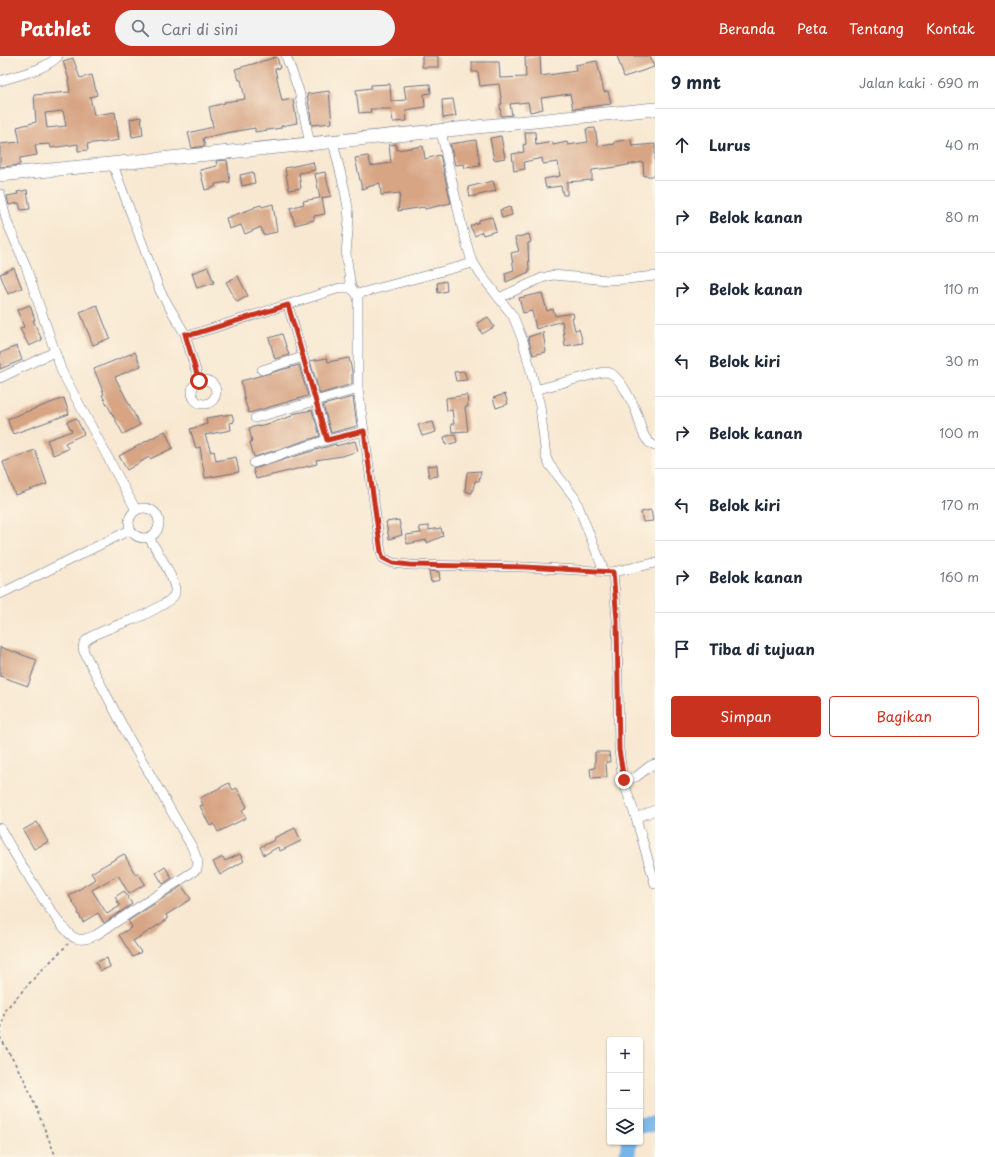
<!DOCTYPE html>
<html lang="id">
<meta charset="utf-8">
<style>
:root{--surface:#fff;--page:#f2f2f3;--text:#1f2937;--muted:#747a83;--line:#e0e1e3;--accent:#c8321e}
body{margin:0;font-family:"Playpen Sans",sans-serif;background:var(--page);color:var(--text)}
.controls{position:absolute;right:12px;bottom:12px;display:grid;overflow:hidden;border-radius:4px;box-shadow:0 1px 3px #0004}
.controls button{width:36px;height:36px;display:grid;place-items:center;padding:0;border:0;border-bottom:1px solid var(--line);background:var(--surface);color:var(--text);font:20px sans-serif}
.stop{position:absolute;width:12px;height:12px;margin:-9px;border:3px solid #c8321e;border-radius:50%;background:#fff}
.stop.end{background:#c8321e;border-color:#fff;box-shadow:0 1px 4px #0008}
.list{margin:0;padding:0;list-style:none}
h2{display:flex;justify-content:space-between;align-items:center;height:52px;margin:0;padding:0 16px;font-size:17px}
h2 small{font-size:13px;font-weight:400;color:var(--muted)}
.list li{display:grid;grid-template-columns:26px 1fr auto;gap:12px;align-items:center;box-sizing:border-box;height:72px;padding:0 16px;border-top:1px solid var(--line)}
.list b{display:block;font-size:15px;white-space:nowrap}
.list em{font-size:13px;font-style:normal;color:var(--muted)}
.actions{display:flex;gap:8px;padding:12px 16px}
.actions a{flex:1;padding:9px 0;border:1px solid var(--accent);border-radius:4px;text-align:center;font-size:14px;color:var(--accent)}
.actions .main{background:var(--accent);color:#fff}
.icon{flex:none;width:22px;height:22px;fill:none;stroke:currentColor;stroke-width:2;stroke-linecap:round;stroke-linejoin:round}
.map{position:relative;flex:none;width:655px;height:1101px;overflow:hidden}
header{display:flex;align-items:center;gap:24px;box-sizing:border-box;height:56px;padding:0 20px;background:var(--accent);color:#fff}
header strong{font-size:19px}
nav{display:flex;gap:22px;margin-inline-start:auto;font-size:14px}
.search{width:280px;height:36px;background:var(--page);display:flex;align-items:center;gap:10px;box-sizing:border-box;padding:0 14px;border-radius:22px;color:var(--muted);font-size:15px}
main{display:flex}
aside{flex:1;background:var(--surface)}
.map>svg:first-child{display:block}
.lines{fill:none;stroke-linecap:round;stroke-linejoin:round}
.river{stroke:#75b5e9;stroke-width:16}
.building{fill:#d7a484;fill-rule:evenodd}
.minor-casing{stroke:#687086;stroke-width:10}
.secondary-casing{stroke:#687086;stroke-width:14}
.path{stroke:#687086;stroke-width:1.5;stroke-dasharray:3 3;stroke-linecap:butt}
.minor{stroke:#fff;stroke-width:9}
.secondary{stroke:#fff;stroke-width:13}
.route{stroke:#c8321e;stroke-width:5}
</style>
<header>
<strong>Pathlet</strong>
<div class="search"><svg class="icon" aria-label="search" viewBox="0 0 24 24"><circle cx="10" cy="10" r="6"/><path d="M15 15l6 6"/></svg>Cari di sini</div>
<nav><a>Beranda</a><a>Peta</a><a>Tentang</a><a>Kontak</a></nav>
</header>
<main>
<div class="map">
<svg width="655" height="1101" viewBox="0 0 655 1101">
<rect width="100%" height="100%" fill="#fcf5e5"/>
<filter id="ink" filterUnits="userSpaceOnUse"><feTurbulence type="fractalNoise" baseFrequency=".025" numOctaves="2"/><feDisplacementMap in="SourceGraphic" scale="8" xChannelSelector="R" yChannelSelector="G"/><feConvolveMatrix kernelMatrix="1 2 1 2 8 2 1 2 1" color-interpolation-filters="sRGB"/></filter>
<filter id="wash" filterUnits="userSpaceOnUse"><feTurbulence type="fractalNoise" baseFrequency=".012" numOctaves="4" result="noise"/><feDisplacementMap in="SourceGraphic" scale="16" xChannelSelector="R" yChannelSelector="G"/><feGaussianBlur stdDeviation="0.9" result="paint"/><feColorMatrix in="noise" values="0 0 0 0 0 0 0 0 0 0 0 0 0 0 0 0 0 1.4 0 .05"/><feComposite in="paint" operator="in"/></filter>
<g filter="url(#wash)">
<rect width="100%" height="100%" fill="#f8e8d1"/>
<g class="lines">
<g class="river">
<path d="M 640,1070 L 641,1069 L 655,1068"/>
<path d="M 627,1101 L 629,1086"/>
</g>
</g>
<g id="blocks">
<g class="building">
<rect x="422" y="0" width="16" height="11"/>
<path d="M 540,0 L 541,20 L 576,15 L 575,9 L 597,5 L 604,36 L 608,35 L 611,48 L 573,53 L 570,38 L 541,42 L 543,53 L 530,56 L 528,46 L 510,48 L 512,59 L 501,60 L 500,48 L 502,48 L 499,28 L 480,30 L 478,16 L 472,16 L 472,6 L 499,6 L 500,22 L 526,21 L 525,1 Z"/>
<path d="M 617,0 L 650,0 L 654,11 L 624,21 Z"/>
<path d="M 277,1 L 280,12 L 275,13 L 282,45 L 293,43 L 297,67 L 281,70 L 281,72 L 255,76 L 255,72 L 226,77 L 203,82 L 205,90 L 192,92 L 188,77 L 213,71 L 209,51 L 225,47 L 224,46 L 245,43 L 241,24 L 239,24 L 235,13 Z"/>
<path d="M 73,2 L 80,22 L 92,19 L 97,39 L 90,41 L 94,59 L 115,56 L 119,84 L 101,87 L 101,86 L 87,88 L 88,94 L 78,95 L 78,88 L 51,92 L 50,88 L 35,89 L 37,99 L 20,102 L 20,109 L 0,111 L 0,88 L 20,86 L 17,71 L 36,66 L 34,39 L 70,36 L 68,24 L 69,24 L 63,5 ZM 63,55 L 66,70 L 47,72 L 45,57 Z"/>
<path d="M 390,28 L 391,45 L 406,44 L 404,30 L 430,28 L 431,37 L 424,38 L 425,51 L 406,54 L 407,65 L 393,66 L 391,53 L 370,53 L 371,56 L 359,57 L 356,34 L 371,32 L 371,29 Z"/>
<path d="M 329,35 L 332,67 L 312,69 L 307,38 Z"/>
<path d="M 453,43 L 456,60 L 443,62 L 442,44 Z"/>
<path d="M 141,61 L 143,79 L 132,81 L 130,63 Z"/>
<path d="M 595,72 L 598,90 L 615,88 L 614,86 L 631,83 L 632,90 L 655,88 L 655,120 L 644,120 L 643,106 L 617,111 L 592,114 L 592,124 L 567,126 L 567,139 L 563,139 L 561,130 L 546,132 L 544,123 L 560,120 L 558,106 L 543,108 L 542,102 L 524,106 L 525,113 L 514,115 L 512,98 L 524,96 L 523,89 L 526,88 L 525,76 L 535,76 L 536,89 L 553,86 L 553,89 L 567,86 L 568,89 L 588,86 L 586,73 Z"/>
<path d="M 501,80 L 505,102 L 494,104 L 490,82 Z"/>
<path d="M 476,84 L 480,110 L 465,112 L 464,108 L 455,109 L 450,88 Z"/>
<path d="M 396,88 L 397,94 L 423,90 L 425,103 L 440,99 L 451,147 L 425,153 L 424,151 L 398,155 L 400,137 L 381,139 L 380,127 L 362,133 L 355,102 L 368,100 L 371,110 L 391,107 L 389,89 Z"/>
<path d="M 227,104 L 230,126 L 215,128 L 215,131 L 205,134 L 200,114 L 217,110 L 216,105 Z"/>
<path d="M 313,106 L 315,114 L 299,117 L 301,132 L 289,134 L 285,112 Z"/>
<path d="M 253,116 L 255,127 L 242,130 L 240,119 Z"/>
<path d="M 325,116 L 331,140 L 322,142 L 325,158 L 314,160 L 314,164 L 295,169 L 290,152 L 304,148 L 303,145 L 320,142 L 315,118 Z"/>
<path d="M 493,125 L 496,135 L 470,141 L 468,131 Z"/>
<path d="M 27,134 L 30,153 L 21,154 L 19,147 L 9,149 L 7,140 L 18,138 L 17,136 Z"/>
<path d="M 273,148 L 277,176 L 263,179 L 261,171 L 245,178 L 241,169 L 229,173 L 226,162 L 254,152 L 254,151 L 261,149 L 262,151 Z"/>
<path d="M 510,151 L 512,159 L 502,162 L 500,154 Z"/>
<path d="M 492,161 L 496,175 L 483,179 L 482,176 L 475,180 L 470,170 L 479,166 L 479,164 Z"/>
<path d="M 529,178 L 531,186 L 528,187 L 529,216 L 506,226 L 505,217 L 514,214 L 511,197 L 519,195 L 515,182 Z"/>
<path d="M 208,211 L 214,227 L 197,232 L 192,217 Z"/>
<path d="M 14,212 L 22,232 L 8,238 L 0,218 Z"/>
<path d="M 238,220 L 248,240 L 237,246 L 226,226 Z"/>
<path d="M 446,225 L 447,235 L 438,237 L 437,227 Z"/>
<path d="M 542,237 L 547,255 L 553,253 L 555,260 L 573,257 L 574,261 L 572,262 L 575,274 L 579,273 L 583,287 L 565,290 L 562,265 L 536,273 L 532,255 L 523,257 L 519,242 Z"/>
<path d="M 30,249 L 35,264 L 33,264 L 42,284 L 29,290 L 20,273 L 24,271 L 17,254 Z"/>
<path d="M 97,249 L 110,282 L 93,289 L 80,256 Z"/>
<path d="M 488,261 L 494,271 L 482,278 L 477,267 Z"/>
<path d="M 543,276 L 546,296 L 533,299 L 528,281 Z"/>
<path d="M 282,278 L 289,299 L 275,303 L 269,282 Z"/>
<path d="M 17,290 L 22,304 L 0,313 L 0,297 Z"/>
<path d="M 135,296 L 141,310 L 115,321 L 140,369 L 123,378 L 102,339 L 104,338 L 94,313 Z"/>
<path d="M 327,302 L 328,306 L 349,302 L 352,315 L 352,328 L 320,338 L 310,305 Z"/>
<path d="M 299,309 L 308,340 L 249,357 L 245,346 L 241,325 Z"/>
<path d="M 464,315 L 467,324 L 456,325 L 454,316 Z"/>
<path d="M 505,338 L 508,348 L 496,352 L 493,342 Z"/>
<path d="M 467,339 L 468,351 L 465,351 L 468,375 L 452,376 L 451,368 L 454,368 L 452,354 L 447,355 L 446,342 Z"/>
<path d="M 353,341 L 357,370 L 331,377 L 323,349 Z"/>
<path d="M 64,342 L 69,358 L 13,378 L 7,363 Z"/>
<path d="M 312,354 L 320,380 L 254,401 L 250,386 L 252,386 L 249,372 L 271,367 L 292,360 L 292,358 Z"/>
<path d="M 232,358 L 234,366 L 230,367 L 231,374 L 205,379 L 211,396 L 214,395 L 216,405 L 236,401 L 239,416 L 205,422 L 200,391 L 196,392 L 190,373 L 207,368 L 206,362 Z"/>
<path d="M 76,362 L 84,378 L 65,387 L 68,393 L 53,399 L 47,384 L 72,375 L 67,366 Z"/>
<path d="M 433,366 L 436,376 L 422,380 L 418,369 Z"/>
<path d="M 165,375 L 173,392 L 150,403 L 149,401 L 127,414 L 119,400 Z"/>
<path d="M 455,378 L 457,386 L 446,389 L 444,381 Z"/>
<path d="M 355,385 L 358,395 L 342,400 L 316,404 L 317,408 L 256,423 L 253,413 L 329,390 L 336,388 L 336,390 Z"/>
<path d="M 35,394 L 47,428 L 15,439 L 3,406 Z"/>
<path d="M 437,409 L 438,420 L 429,421 L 427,410 Z"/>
<path d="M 481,415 L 479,425 L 475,425 L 472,437 L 465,435 L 467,416 Z"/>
<path d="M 651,454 L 653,465 L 643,466 L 641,456 Z"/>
<path d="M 399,464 L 402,479 L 389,483 L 386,466 Z"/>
<path d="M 429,470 L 429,474 L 441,472 L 443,480 L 427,487 L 427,484 L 407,488 L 406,479 L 421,477 L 419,471 Z"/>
<path d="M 429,515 L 439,516 L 440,524 L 431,526 Z"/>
<path d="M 0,591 L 37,604 L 28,630 L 0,620 Z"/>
<path d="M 595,696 L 609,696 L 610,706 L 606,706 L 607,721 L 591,722 L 590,713 L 595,712 Z"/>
<path d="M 229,727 L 233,734 L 237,732 L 247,751 L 242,754 L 246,762 L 218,776 L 214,768 L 210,770 L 200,750 L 203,749 L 200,742 Z"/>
<path d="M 37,766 L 48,786 L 34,793 L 23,774 Z"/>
<path d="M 295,772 L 301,785 L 280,795 L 278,791 L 264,799 L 260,791 L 275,784 L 274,782 Z"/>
<path d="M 124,798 L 135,818 L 138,817 L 145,828 L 129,838 L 118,819 L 92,834 L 107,858 L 120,850 L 115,841 L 124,835 L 132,848 L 104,867 L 98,857 L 83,866 L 78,857 L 79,856 L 69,840 L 95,823 L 91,817 Z"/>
<path d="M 240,798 L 244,805 L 220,819 L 213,806 L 223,801 L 225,805 Z"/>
<path d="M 165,811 L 172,822 L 163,828 L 156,817 Z"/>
<path d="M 182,830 L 191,843 L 166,859 L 168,863 L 133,885 L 141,896 L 133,901 L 119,879 L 132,871 L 128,865 Z"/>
<path d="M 107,902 L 110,911 L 100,915 L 96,906 Z"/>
</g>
</g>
</g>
<g filter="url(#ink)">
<use href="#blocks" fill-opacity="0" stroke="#687086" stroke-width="1"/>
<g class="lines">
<defs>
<g id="minor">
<path d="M 286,0 L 299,35 L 310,88"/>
<path d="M 0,25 C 17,19 46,14 58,0"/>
<path d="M 441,75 L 462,171 L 471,203 L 481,219 L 513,260 L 523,285 L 540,350 L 546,401 L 549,408 L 575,442 L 604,515"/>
<path d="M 333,86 L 345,135 L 348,152 L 349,163 L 346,198 L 351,232 L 357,238 L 358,242 L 358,333 L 381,496 L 383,502 L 393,507 L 410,509 L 525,511 L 613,516 L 655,507"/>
<path d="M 113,109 L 160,235 L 185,278 L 194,278 L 340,232 L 351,232"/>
<path d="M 0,138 L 7,166 L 25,208 L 62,316 L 136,454"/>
<path d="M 357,238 L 473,207"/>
<path d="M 499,242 L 542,222 L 553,219 L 608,224 L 627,223 L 655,220"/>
<path d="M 288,249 L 327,384"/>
<path d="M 185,278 L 199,325"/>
<path d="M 262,314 L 303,301"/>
<path d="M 0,322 L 54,296"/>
<circle cx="204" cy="336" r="12"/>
<path d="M 535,334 L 603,316 C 606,316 610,316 612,318 C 622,325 633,347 637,358 C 641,369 642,385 655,390"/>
<path d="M 255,362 L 358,333"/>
<path d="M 254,407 L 327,384 L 364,375"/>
<circle cx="144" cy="467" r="15"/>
<path d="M 613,516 L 617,564 L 619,694 L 623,724 L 636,762 L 655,828"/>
<path d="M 0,538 L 130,474"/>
<path d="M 623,724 L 636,721 L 650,710 L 655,708"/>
<path d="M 636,762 L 655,754"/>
<path d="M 0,772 C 10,790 60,876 75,882 C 82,885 89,882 96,879 L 197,813 L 198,806 L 192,791 L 129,682 L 84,596 C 83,593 83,590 84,587 C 90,577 130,565 142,560 C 150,556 157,552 164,548 C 168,545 174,542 175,537 C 177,525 156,493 149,482"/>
</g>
<path id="secondary" d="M 0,119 L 655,53"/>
</defs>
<use href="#minor" class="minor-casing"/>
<use href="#secondary" class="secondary-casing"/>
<g class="path">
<path d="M 0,978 L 5,954 L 38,918 L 68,888"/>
<path d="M 0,981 L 25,1025 L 56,1101"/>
</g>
<use href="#minor" class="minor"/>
<use href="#secondary" class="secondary"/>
</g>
</g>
<g class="lines" filter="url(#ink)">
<path class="route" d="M 199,325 L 185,278 L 194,278 L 288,249 L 327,384 L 364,375 L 381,496 L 383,502 L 393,507 L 410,509 L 525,511 L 613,516 L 617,564 L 619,694 L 624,724"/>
</g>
</svg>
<div class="controls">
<button>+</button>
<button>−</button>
<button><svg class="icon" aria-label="layers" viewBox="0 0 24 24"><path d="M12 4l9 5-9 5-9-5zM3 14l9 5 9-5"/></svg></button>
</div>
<div class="stop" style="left:199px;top:325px"></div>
<div class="stop end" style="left:624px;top:724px"></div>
</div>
<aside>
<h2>9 mnt<small>Jalan kaki · 690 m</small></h2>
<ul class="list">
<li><svg class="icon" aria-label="ahead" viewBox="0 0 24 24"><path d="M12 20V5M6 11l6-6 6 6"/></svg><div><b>Lurus</b></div><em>40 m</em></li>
<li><svg class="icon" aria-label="right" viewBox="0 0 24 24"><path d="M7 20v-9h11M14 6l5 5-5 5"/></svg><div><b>Belok kanan</b></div><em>80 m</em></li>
<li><svg class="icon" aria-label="right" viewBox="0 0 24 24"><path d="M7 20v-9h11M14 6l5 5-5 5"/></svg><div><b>Belok kanan</b></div><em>110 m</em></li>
<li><svg class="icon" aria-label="left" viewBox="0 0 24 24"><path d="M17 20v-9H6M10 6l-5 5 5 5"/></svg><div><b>Belok kiri</b></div><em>30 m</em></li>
<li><svg class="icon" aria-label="right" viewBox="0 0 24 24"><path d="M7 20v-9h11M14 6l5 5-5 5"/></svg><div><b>Belok kanan</b></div><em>100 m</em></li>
<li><svg class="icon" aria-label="left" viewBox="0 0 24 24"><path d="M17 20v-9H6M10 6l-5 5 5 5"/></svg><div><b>Belok kiri</b></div><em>170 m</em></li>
<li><svg class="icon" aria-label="right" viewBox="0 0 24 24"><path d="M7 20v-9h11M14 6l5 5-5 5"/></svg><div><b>Belok kanan</b></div><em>160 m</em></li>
<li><svg class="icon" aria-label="arrive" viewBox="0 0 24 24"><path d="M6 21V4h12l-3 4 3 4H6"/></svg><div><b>Tiba di tujuan</b></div></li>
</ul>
<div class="actions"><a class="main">Simpan</a><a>Bagikan</a></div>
</aside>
</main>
